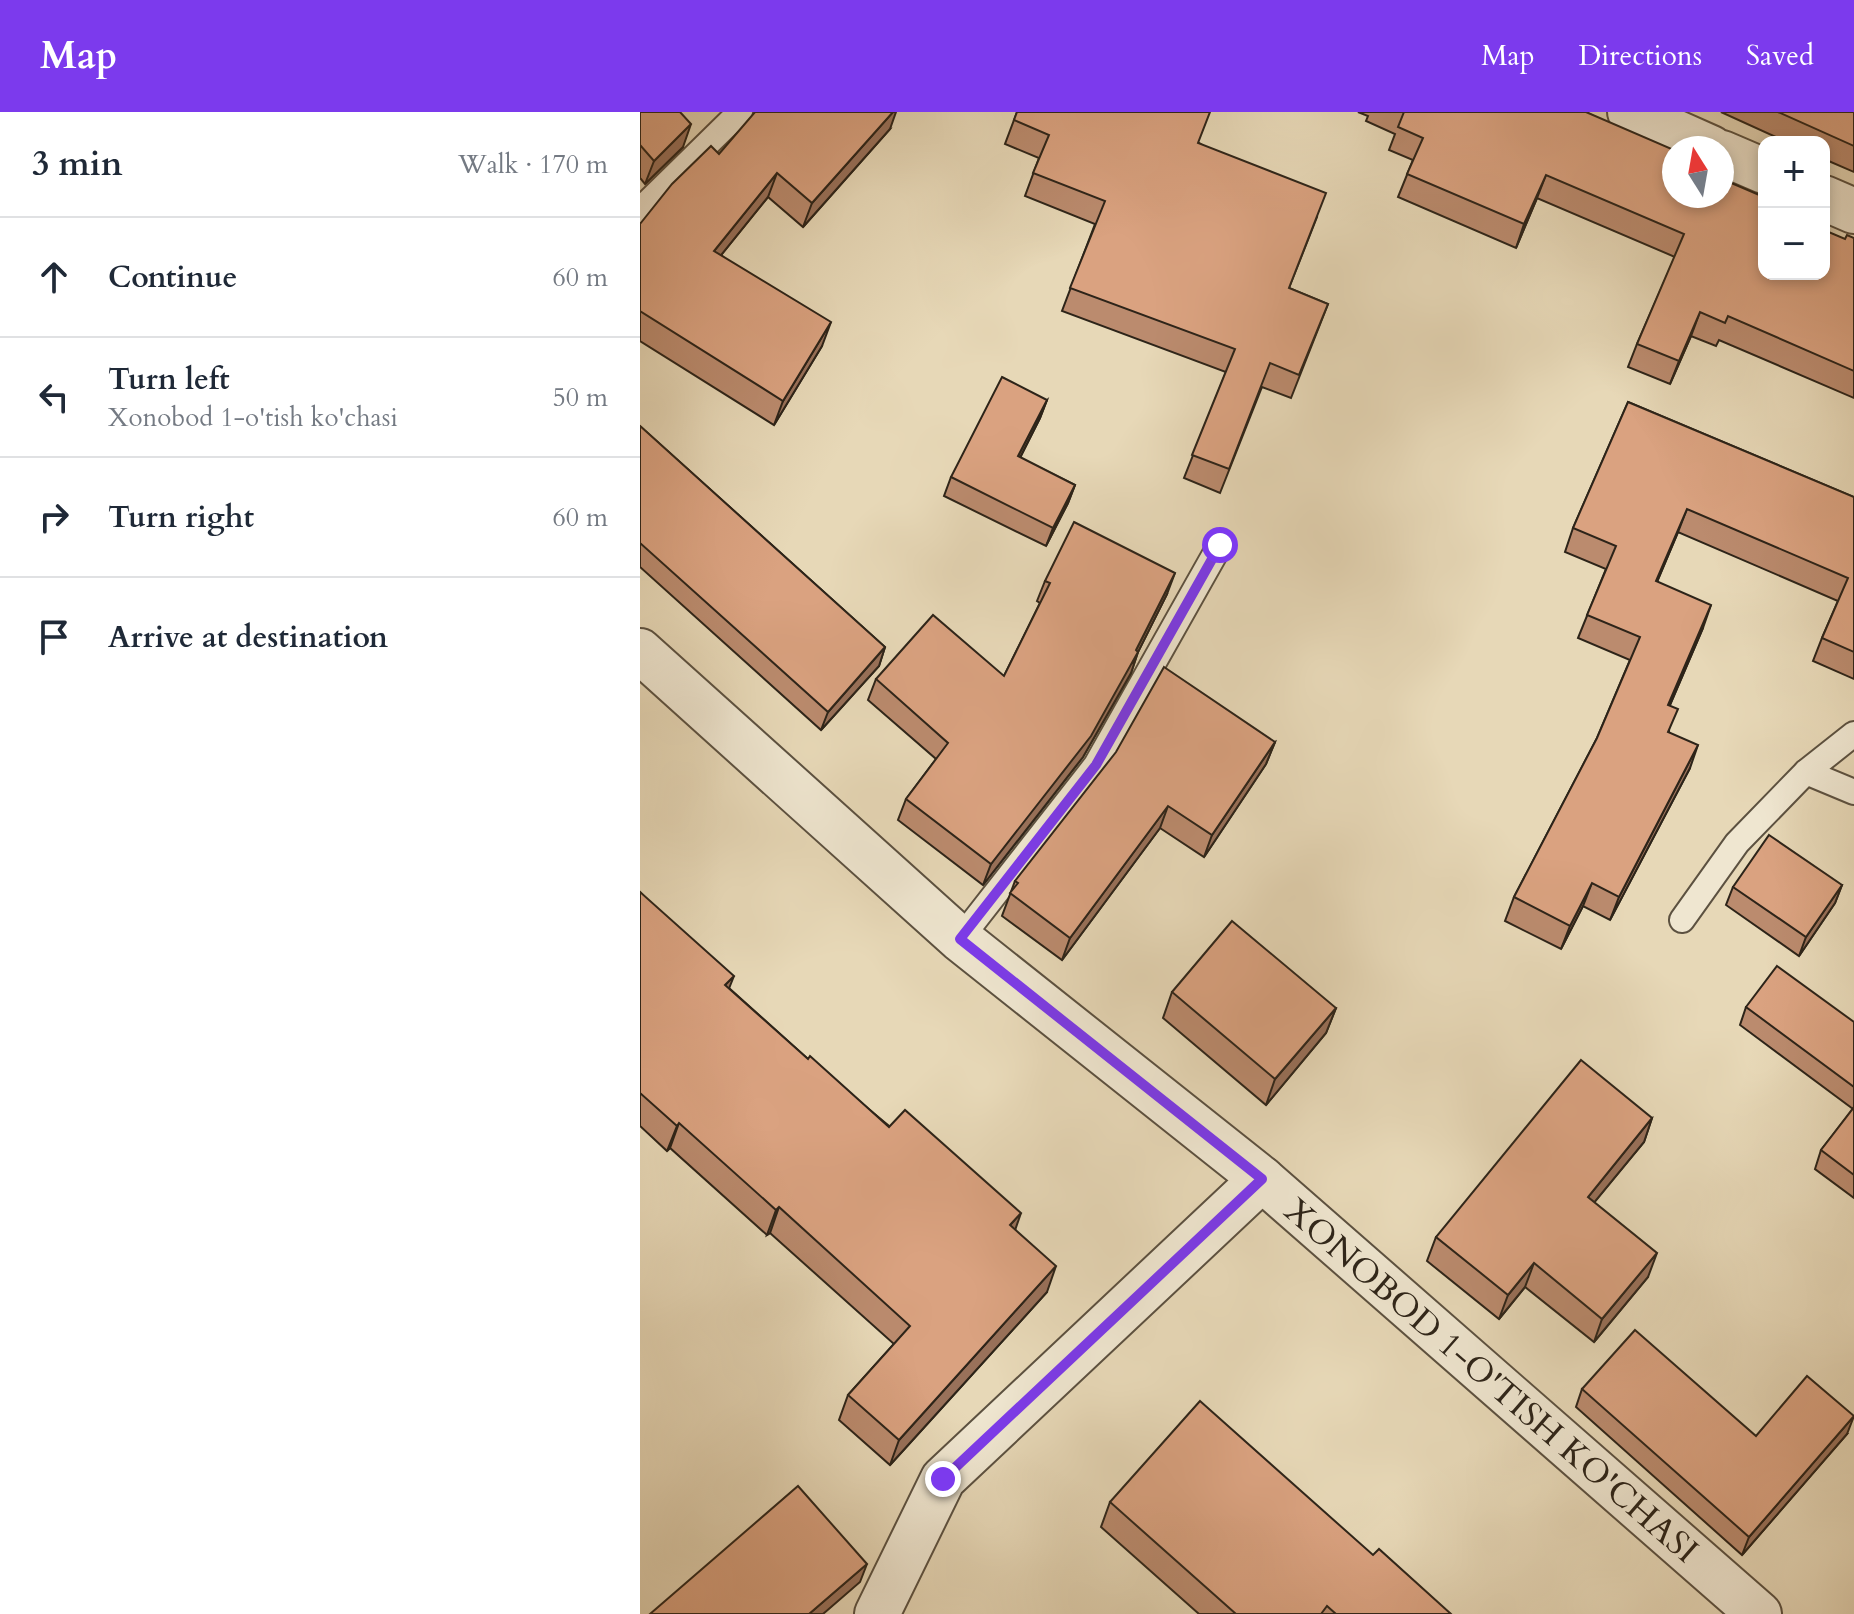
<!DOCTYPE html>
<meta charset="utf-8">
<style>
:root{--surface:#fff;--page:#f2f2f3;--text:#1f2937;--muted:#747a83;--line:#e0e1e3;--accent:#7c3aed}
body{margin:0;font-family:Cardo,serif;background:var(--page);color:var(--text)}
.controls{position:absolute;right:24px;top:24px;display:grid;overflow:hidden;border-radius:16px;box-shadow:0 4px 12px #0003}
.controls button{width:72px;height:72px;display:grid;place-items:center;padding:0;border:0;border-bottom:2px solid var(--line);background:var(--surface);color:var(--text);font:40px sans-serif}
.compass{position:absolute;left:1022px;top:24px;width:72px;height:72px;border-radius:50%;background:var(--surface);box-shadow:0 4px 12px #0003;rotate:349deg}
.stop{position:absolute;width:24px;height:24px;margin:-18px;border:6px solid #7c3aed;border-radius:50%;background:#fff}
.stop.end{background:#7c3aed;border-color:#fff;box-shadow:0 2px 8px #0008}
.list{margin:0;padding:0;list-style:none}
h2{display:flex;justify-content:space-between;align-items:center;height:104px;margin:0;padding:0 32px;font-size:34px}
h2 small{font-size:26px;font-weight:400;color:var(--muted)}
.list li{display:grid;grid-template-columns:52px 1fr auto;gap:24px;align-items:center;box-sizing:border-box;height:120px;padding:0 32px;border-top:2px solid var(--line)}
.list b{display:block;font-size:30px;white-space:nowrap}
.list p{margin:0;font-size:26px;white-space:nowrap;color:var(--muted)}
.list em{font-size:26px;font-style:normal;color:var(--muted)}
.icon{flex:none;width:44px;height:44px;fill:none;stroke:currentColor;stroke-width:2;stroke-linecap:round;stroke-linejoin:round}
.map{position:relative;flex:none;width:1214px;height:1502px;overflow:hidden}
header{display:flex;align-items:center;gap:48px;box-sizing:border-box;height:112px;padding:0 40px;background:var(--accent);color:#fff}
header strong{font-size:38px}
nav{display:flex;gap:44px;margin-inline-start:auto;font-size:28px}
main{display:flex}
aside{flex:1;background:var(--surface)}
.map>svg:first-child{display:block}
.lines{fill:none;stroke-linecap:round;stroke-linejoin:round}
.lane-casing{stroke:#5c5140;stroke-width:28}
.street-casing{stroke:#5c5140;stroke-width:48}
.lane{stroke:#efe6d0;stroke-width:24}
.street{stroke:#efe6d0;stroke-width:44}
.wall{fill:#bb8b6e;stroke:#2d2419;stroke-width:2}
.shaded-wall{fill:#99715a;stroke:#2d2419;stroke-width:2}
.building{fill:#daa280;stroke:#2d2419;stroke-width:2}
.route{stroke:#7c3aed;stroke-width:10}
.labels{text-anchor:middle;stroke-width:7;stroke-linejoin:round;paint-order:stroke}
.street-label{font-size:34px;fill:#2d2419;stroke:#efe6d0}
</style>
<header>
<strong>Map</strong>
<nav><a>Map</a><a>Directions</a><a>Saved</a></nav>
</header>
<main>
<aside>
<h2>3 min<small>Walk · 170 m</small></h2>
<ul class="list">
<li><svg class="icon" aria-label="ahead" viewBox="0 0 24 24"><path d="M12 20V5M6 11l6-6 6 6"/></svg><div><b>Continue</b></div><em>60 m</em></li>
<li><svg class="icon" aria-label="left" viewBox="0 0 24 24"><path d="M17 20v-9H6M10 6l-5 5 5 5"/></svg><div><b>Turn left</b><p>Xonobod 1-o'tish ko'chasi</p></div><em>50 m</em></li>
<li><svg class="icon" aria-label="right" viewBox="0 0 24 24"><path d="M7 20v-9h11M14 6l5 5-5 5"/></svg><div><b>Turn right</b></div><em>60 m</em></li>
<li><svg class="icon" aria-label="arrive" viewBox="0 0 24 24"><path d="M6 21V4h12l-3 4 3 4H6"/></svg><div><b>Arrive at destination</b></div></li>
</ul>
</aside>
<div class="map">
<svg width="1214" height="1502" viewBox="0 0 1214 1502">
<rect width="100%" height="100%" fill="#e7d8b7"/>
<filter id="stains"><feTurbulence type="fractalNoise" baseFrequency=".0025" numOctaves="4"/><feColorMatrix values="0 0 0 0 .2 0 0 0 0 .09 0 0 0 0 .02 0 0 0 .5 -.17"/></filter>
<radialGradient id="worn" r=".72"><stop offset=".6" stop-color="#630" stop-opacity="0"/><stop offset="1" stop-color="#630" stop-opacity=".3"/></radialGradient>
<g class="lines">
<defs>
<g id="lane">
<path d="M 0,98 L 100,0"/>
<path d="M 1166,660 L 1214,680"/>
<path d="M 1042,808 L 1097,731 L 1166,660 L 1214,622"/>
<path d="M 320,827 L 456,653 L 580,433"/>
</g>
<g id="street">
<path d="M 990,0 L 1071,36"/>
<path d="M 1082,41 L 1124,59"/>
<path d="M 1184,86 L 1214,99"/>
<path d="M 0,539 L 320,827 L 622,1067 L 1119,1502"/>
<path d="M 237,1502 L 303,1367 L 622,1067"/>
</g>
</defs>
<use href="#lane" class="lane-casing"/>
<use href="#street" class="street-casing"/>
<use href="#lane" class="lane"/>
<use href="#street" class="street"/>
</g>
<g class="wall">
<path d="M 0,0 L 43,35 L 5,72 L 0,66 Z"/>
<path d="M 377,0 L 559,31 L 677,105 L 649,176 L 688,192 L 651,286 L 622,275 L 580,381 L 544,366 L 586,260 L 422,199 L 455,112 L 385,84 L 399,46 L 365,32 Z"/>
<path d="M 718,0 L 946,0 L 1032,46 L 1124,162 L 1205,127 L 1214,126 L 1214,286 L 1079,228 L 1076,234 L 1051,224 L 1030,272 L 988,255 L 997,232 L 1035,145 L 897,86 L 876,136 L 758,85 L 773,48 L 749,38 L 755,22 L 726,9 L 728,4 Z"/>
<path d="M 1081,0 L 1214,0 L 1214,60 L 1184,47 L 1184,30 L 1147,30 Z"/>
<path d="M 250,17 L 163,115 L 128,85 L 81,143 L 182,234 L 134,313 L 0,229 L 0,112 L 79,42 Z"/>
<path d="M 407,288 L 400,306 L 380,346 L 435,373 L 428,391 L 406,434 L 304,384 L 311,365 Z"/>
<path d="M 988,290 L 1214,385 L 1214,567 L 1173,549 L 1182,526 L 1198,489 L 1038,420 L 1017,470 L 1063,516 L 1030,593 L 1029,620 L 1050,656 L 970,808 L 943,794 L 921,837 L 865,809 L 874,785 L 957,626 L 990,548 L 938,526 L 966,457 L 925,440 L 933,416 Z"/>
<path d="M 0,314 L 245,535 L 239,554 L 181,618 L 0,455 Z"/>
<path d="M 405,469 L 527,482 L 498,540 L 491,561 L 443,645 L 343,773 L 258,708 L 266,687 L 296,647 L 228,588 L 236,567 L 364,564 L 400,491 L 397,489 Z"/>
<path d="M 635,630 L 626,652 L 564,745 L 520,716 L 422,848 L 362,804 L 375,769 Z"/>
<path d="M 1202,773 L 1195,791 L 1159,844 L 1086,793 L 1093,775 Z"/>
<path d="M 0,780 L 89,876 L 168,947 L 375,1118 L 407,1180 L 250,1353 L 199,1308 L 208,1283 L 254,1232 L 130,1121 L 127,1123 L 30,1036 L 27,1039 L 0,1014 Z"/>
<path d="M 532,880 L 696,896 L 686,921 L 626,993 L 523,906 Z"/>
<path d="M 1106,895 L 1214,910 L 1214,1086 L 1175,1057 L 1181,1038 L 1213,997 L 1100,913 Z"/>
<path d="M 1012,1006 L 1004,1030 L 954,1090 L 1008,1165 L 954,1230 L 885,1175 L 859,1207 L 787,1149 L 796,1125 Z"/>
<path d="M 942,1277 L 1116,1324 L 1207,1322 L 1102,1443 L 936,1295 Z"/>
<path d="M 470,1390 L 811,1502 L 559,1502 L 461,1415 Z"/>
</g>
<g class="shaded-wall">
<path d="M 253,0 L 256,0 L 250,17 L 163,115 L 172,91 Z"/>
<path d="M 51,12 L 43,35 L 5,72 L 14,49 Z"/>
<path d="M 137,61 L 128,85 L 65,163 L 74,139 Z"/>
<path d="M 906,63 L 897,86 L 876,136 L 884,112 Z"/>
<path d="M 1060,200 L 1051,224 L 1030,272 L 1039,249 Z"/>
<path d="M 191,210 L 182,234 L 134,313 L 143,289 Z"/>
<path d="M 407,288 L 400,306 L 371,363 L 378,344 Z"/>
<path d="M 435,373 L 428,391 L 406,434 L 413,416 Z"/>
<path d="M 1047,397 L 1038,420 L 1007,493 L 1016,469 Z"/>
<path d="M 535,461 L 527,482 L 492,552 L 498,540 L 491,561 L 443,645 L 343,773 L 351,752 L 496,538 Z"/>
<path d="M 1071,493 L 1063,516 L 1020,616 L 1028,593 Z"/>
<path d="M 245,535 L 239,554 L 181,618 L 188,600 Z"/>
<path d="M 635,630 L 626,652 L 564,745 L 572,723 Z"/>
<path d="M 1058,633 L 1050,656 L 970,808 L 979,785 Z"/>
<path d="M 528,694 L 520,716 L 422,848 L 430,826 Z"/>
<path d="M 952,771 L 943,794 L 921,837 L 930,814 Z"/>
<path d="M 1202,773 L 1195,791 L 1159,844 L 1166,825 Z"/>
<path d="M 94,864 L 84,889 L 85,873 Z"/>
<path d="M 696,896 L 686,921 L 626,993 L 635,967 Z"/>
<path d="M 1012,1006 L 1004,1030 L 939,1109 L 948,1085 Z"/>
<path d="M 39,1011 L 30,1036 L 27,1039 L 37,1014 Z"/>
<path d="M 139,1095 L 130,1121 L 127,1123 L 136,1098 Z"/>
<path d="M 381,1101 L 372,1127 L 370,1113 Z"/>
<path d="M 1017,1141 L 1008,1165 L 954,1230 L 962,1207 Z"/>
<path d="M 894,1151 L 885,1175 L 859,1207 L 868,1183 Z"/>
<path d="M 416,1154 L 407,1180 L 250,1353 L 259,1328 Z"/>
<path d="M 1214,1304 L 1207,1322 L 1102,1443 L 1109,1425 Z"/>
<path d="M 227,1452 L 220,1470 L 183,1502 L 169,1502 Z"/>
</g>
<g class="building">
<path d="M 0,0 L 40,0 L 51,12 L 14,49 L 0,33 Z"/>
<path d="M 115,0 L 253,0 L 172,91 L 137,61 L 74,139 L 191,210 L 143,289 L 0,199 L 0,112 L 32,72 L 71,34 L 79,42 Z"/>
<path d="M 377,0 L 570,0 L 558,31 L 686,81 L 649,176 L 688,192 L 659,263 L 630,251 L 589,357 L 552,343 L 595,237 L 430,176 L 465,89 L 393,61 L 409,23 L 374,8 Z"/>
<path d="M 764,0 L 946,0 L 1034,38 L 1032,45 L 1034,46 L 1034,84 L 1082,84 L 1082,67 L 1124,85 L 1124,162 L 1184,162 L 1184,118 L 1205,127 L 1207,123 L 1214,126 L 1214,259 L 1088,204 L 1085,211 L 1060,200 L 1039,249 L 997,232 L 1044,122 L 906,63 L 884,112 L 767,62 L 783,26 L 758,15 Z"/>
<path d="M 1138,0 L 1214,0 L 1214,34 Z"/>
<path d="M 362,265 L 407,288 L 378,344 L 435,373 L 413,416 L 311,365 Z"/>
<path d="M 988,290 L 1214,385 L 1214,540 L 1182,526 L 1208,466 L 1047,397 L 1016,469 L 1071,493 L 1028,593 L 1038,597 L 1028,620 L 1058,633 L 979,785 L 952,771 L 930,814 L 874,785 L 957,626 L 1000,525 L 947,503 L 976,434 L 933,416 Z"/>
<path d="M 0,314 L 245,535 L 188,600 L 0,431 Z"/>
<path d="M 434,410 L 535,461 L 496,538 L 498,540 L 451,624 L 351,752 L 266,687 L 308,631 L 236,567 L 293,503 L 364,564 L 410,471 L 405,469 Z"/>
<path d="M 524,555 L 635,630 L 572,723 L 528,694 L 430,826 L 370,781 L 378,771 L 375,769 L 476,640 Z"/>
<path d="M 1129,723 L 1202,773 L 1166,825 L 1093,775 Z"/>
<path d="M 0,780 L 94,864 L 85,873 L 168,947 L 170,944 L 249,1015 L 265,998 L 381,1101 L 370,1113 L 416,1154 L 259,1328 L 208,1283 L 270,1214 L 139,1095 L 136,1098 L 39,1011 L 37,1014 L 0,981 Z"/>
<path d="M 592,809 L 696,896 L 635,967 L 532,880 Z"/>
<path d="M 1137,854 L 1214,910 L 1214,975 L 1106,895 Z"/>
<path d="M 941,948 L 1012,1006 L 948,1085 L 1017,1141 L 962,1207 L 894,1151 L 868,1183 L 796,1125 Z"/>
<path d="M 1214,995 L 1214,1063 L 1181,1038 Z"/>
<path d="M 995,1218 L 1116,1324 L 1167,1264 L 1214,1304 L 1109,1425 L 942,1277 Z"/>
<path d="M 560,1289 L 733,1443 L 739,1437 L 811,1502 L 696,1502 L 687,1494 L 681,1502 L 596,1502 L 470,1390 Z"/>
<path d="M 158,1374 L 227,1452 L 169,1502 L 10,1502 Z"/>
</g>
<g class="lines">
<path class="route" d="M 303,1367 L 622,1067 L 320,827 L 456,653 L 580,433"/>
</g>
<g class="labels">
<g class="street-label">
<text transform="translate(852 1268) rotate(41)" y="12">XONOBOD 1-O'TISH KO'CHASI</text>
</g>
</g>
<rect width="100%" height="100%" filter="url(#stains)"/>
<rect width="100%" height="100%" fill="url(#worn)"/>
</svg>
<div class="controls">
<button>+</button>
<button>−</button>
</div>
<svg class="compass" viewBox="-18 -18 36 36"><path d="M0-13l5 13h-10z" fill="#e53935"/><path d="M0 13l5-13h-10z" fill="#747a83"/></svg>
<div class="stop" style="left:580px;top:433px"></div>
<div class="stop end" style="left:303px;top:1367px"></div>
</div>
</main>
